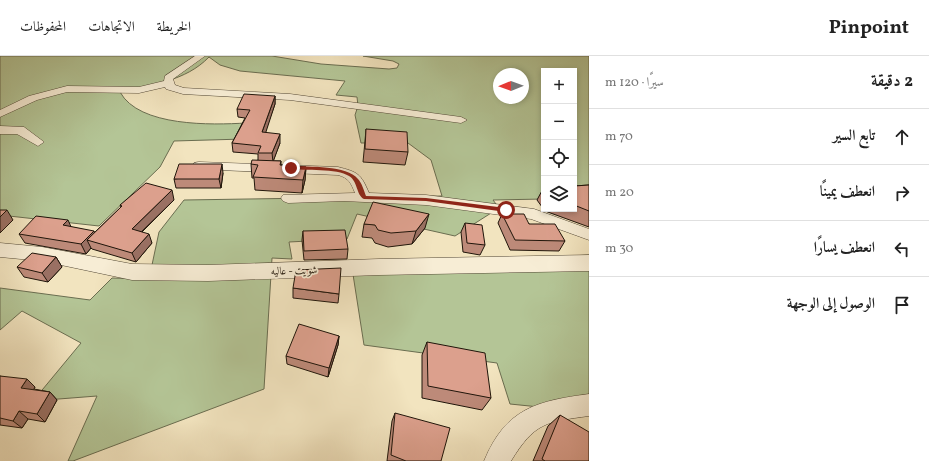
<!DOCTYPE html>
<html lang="ar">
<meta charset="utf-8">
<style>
:root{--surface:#fff;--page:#f6f6f6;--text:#222;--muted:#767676;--line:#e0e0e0}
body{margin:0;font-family:Vollkorn,Amiri,serif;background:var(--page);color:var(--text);direction:rtl}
.controls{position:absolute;right:12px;top:12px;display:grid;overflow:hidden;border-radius:0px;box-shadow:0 2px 6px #0003}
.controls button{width:36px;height:36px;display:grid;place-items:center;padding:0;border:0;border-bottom:1px solid var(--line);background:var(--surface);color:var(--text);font:20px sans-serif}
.compass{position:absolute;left:493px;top:12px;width:36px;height:36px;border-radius:50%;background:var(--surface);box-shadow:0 2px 6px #0003;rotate:269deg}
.stop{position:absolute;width:12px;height:12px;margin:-9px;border:3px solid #8f2418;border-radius:50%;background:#fff}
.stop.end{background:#8f2418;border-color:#fff;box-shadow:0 1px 4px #0008}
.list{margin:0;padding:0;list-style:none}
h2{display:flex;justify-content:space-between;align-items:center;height:52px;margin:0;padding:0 16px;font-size:17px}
h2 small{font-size:13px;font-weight:400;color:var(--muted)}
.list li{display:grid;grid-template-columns:26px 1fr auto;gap:12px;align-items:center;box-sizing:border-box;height:56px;padding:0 16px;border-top:1px solid var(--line)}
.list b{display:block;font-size:15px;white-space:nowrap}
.list em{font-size:13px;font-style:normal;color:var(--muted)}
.icon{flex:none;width:22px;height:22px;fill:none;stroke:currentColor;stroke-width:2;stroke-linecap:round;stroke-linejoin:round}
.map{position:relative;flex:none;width:589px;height:405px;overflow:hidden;direction:ltr}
header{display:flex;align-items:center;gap:24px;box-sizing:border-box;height:56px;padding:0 20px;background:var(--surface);border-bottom:1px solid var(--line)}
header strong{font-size:19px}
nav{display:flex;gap:22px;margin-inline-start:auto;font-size:14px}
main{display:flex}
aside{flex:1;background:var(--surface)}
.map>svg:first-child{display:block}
.green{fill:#b4c596;stroke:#6a6d50;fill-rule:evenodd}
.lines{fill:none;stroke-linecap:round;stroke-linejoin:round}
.minor-casing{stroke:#544937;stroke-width:1}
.tertiary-casing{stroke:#544937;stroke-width:1}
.minor{fill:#f7edd5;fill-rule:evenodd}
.tertiary{fill:#f7edd5;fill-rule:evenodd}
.wall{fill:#bd8a79;stroke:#1f150a}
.shaded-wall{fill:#9a7063;stroke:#1f150a}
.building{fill:#dca08d;stroke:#1f150a}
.route{fill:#8f2418}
.labels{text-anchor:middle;stroke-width:3.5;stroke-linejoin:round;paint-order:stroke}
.street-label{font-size:11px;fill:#1f150a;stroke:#f7edd5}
</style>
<header>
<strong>Pinpoint</strong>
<nav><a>الخريطة</a><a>الاتجاهات</a><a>المحفوظات</a></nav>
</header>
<main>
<aside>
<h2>2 دقيقة<small>سيرًا · 120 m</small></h2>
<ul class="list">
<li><svg class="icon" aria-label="ahead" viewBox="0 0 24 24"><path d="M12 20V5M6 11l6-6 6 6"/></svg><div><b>تابع السير</b></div><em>70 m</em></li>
<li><svg class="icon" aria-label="right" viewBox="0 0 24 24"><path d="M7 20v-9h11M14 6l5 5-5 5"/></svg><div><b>انعطف يمينًا</b></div><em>20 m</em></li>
<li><svg class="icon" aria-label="left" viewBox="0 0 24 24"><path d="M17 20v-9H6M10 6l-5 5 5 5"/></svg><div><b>انعطف يسارًا</b></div><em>30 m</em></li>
<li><svg class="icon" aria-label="arrive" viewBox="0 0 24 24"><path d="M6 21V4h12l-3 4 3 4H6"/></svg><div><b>الوصول إلى الوجهة</b></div></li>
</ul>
</aside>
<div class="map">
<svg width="589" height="405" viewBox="0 0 589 405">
<rect width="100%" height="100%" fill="#f2e4bf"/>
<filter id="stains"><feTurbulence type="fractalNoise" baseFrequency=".005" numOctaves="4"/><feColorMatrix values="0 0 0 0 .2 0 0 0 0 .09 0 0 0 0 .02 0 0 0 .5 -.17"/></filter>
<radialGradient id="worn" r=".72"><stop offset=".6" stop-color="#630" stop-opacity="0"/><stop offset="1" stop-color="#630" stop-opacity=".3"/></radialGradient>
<g class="green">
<path d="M 0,0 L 272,0 L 321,8 L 389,13 L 397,12 L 399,8 L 393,5 L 363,0 L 589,0 L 589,142 L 574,142 L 574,15 L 544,15 L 544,143 L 493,144 L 499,152 L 455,180 L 357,158 L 347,183 L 289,186 L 292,203 L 272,202 L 264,333 L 73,405 L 68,405 L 97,340 L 33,345 L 81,287 L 22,255 L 0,274 L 0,232 L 90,244 L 112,222 L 149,223 L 159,176 L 184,144 L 442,140 L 431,104 L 408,87 L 361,87 L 355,59 L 358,50 L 357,41 L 336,39 L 345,25 L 240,15 L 220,9 L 209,1 C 186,25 151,29 120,36 C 139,71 212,69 246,67 L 244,83 L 174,85 L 160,111 L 99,170 L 0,159 ZM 499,18 L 523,18 L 523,42 L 499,42 Z"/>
<path d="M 589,199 L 589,350 L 559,353 L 510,348 L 497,307 L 364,289 L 352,212 Z"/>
</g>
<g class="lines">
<defs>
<g id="minor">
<path d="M 195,0 L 205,0 L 173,23 L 175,29 L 184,32 L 290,38 L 461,61 L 467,64 L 461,67 L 290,44 L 183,38 L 166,33 L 165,31 L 139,37 L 67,36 L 37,44 L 0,61 L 0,54 L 29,40 L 67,30 L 139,31 L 164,25 L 165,20 Z"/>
<path d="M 0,70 L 24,71 L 44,86 L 38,90 L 17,78 L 0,78 Z"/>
<path d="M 199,106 L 338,111 C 358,116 361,118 369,137 L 426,139 L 534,153 L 589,173 L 589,184 L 531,163 L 426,149 L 344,145 L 288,147 L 283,145 L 281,142 L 283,139 L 355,137 C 351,127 349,122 338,119 L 194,113 L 192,110 L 194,107 Z"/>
<path d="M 589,338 L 589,360 C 546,366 535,366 511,405 L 484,405 C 506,352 537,345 589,338 Z"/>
</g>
<path id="tertiary" d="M 0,187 L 42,191 L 132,208 L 208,209 L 379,203 L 589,199 L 589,215 L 379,219 L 208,225 L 132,224 L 42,205 L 0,201 Z"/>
</defs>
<use href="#minor" class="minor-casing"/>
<use href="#tertiary" class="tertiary-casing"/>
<use href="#minor" class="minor"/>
<use href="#tertiary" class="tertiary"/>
</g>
<g class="wall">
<path d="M 275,40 L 275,48 L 265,76 L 280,87 L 273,105 L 281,105 L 281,109 L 306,111 L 305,124 L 302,137 L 255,134 L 254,122 L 252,122 L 251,108 L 258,104 L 258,98 L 233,96 L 232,87 L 245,62 L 238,61 L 237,53 Z"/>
<path d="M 366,73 L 408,96 L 405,109 L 363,106 L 365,85 Z"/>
<path d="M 223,117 L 221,132 L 176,132 L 174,123 Z"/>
<path d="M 589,129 L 589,171 L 545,155 L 537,144 L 544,131 L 544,153 L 574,153 L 574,130 Z"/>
<path d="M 174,144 L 142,176 L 152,187 L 136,206 L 92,193 L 91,192 L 86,198 L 25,187 L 19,178 L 71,171 L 94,177 L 121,151 L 120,149 Z"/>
<path d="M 502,158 L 529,168 L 565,185 L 559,195 L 510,194 L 498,167 Z"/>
<path d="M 465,167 L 485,189 L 480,199 L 463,196 L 461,176 Z"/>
<path d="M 364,168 L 425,172 L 412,188 L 388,191 L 375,187 L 372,182 L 362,181 Z"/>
<path d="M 303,175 L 348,193 L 347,203 L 304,204 L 302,184 Z"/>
<path d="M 56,201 L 62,211 L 48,226 L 24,221 L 17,211 Z"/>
<path d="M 293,232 L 339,238 L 338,247 L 293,242 Z"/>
<path d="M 339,280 L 338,289 L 328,321 L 287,308 L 286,300 Z"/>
<path d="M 427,286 L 491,342 L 482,354 L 422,342 L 422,299 Z"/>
<path d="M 0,320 L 35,331 L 34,333 L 50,336 L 57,344 L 45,366 L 28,363 L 22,372 L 0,369 Z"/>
<path d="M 395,357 L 441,405 L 387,405 L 392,365 Z"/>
<path d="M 560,359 L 589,405 L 533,405 L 548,370 Z"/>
</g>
<g class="shaded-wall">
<path d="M 275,40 L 275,48 L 263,85 L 262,76 Z"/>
<path d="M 280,78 L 280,87 L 273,106 L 272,97 Z"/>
<path d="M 222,108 L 223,117 L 221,132 L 219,123 Z"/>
<path d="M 306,111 L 305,124 L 302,137 L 303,124 Z"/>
<path d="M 172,134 L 174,144 L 135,182 L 132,173 Z"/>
<path d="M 7,154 L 13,164 L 0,177 L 0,161 Z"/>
<path d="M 429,158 L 425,172 L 412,188 L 416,175 Z"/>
<path d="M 68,164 L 72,173 L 63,169 Z"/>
<path d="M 94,175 L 98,184 L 87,184 L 91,192 L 86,198 L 81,188 Z"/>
<path d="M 149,178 L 152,187 L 136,206 L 132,197 Z"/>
<path d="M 56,201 L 62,211 L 48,226 L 42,217 Z"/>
<path d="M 339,280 L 338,289 L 328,321 L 329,312 Z"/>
<path d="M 27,323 L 35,331 L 30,340 L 21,332 Z"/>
<path d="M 50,336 L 57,344 L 45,366 L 37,358 Z"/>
<path d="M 19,355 L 28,363 L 22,372 L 13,365 Z"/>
</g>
<g class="building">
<path d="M 244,38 L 275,40 L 262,76 L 280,78 L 272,97 L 258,97 L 261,90 L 232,87 L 250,54 L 237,53 Z"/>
<path d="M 366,73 L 407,76 L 408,96 L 365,93 Z"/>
<path d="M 252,104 L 281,105 L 280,109 L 306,111 L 303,124 L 253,121 L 258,109 L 251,108 Z"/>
<path d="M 179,108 L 222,108 L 219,123 L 174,123 Z"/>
<path d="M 146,127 L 172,134 L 132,173 L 149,178 L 132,197 L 87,184 L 122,150 L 120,149 Z"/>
<path d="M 589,129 L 589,155 L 574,149 L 574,130 Z"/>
<path d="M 373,146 L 429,158 L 416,175 L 391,177 L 378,174 L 375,169 L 364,168 Z"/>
<path d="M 0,154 L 7,154 L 0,161 Z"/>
<path d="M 502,158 L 524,158 L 529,168 L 555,168 L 565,185 L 515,184 Z"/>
<path d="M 36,160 L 68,164 L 63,169 L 94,175 L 81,188 L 19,178 Z"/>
<path d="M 465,167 L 482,169 L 485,189 L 467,187 Z"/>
<path d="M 345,174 L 348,193 L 304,195 L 303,175 Z"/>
<path d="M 32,197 L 56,201 L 42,217 L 17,211 Z"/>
<path d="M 341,212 L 339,238 L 293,232 L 296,214 Z"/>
<path d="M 299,268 L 339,280 L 329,312 L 286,300 Z"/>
<path d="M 427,286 L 485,297 L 491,342 L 428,330 Z"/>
<path d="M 0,320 L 27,323 L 21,332 L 50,336 L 37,358 L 19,355 L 13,365 L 0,362 Z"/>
<path d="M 395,357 L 450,372 L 441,405 L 406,405 L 391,399 Z"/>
<path d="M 560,359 L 589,376 L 589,405 L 545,405 L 542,403 Z"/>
</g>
<path class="route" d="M 291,110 C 309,111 347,109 358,123 C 362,127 364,135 366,140 L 426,142 L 506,152 L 509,154 L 506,156 L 426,145 L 364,143 C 356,139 358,125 349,120 C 337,112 305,115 290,113 Z"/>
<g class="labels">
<g class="street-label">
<text transform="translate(294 214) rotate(-2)" y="4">شويت - عاليه</text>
</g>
</g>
<rect width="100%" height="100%" filter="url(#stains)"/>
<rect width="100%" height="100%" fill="url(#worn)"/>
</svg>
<div class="controls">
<button>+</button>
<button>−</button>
<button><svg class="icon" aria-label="locate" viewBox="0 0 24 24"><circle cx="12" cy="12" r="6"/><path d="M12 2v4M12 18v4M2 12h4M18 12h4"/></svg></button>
<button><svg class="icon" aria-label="layers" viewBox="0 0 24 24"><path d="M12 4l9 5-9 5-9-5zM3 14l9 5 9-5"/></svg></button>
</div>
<svg class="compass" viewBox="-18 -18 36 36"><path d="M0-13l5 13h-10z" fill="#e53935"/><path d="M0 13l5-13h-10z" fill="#767676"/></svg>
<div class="stop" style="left:506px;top:154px"></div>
<div class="stop end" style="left:291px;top:112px"></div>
</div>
</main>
